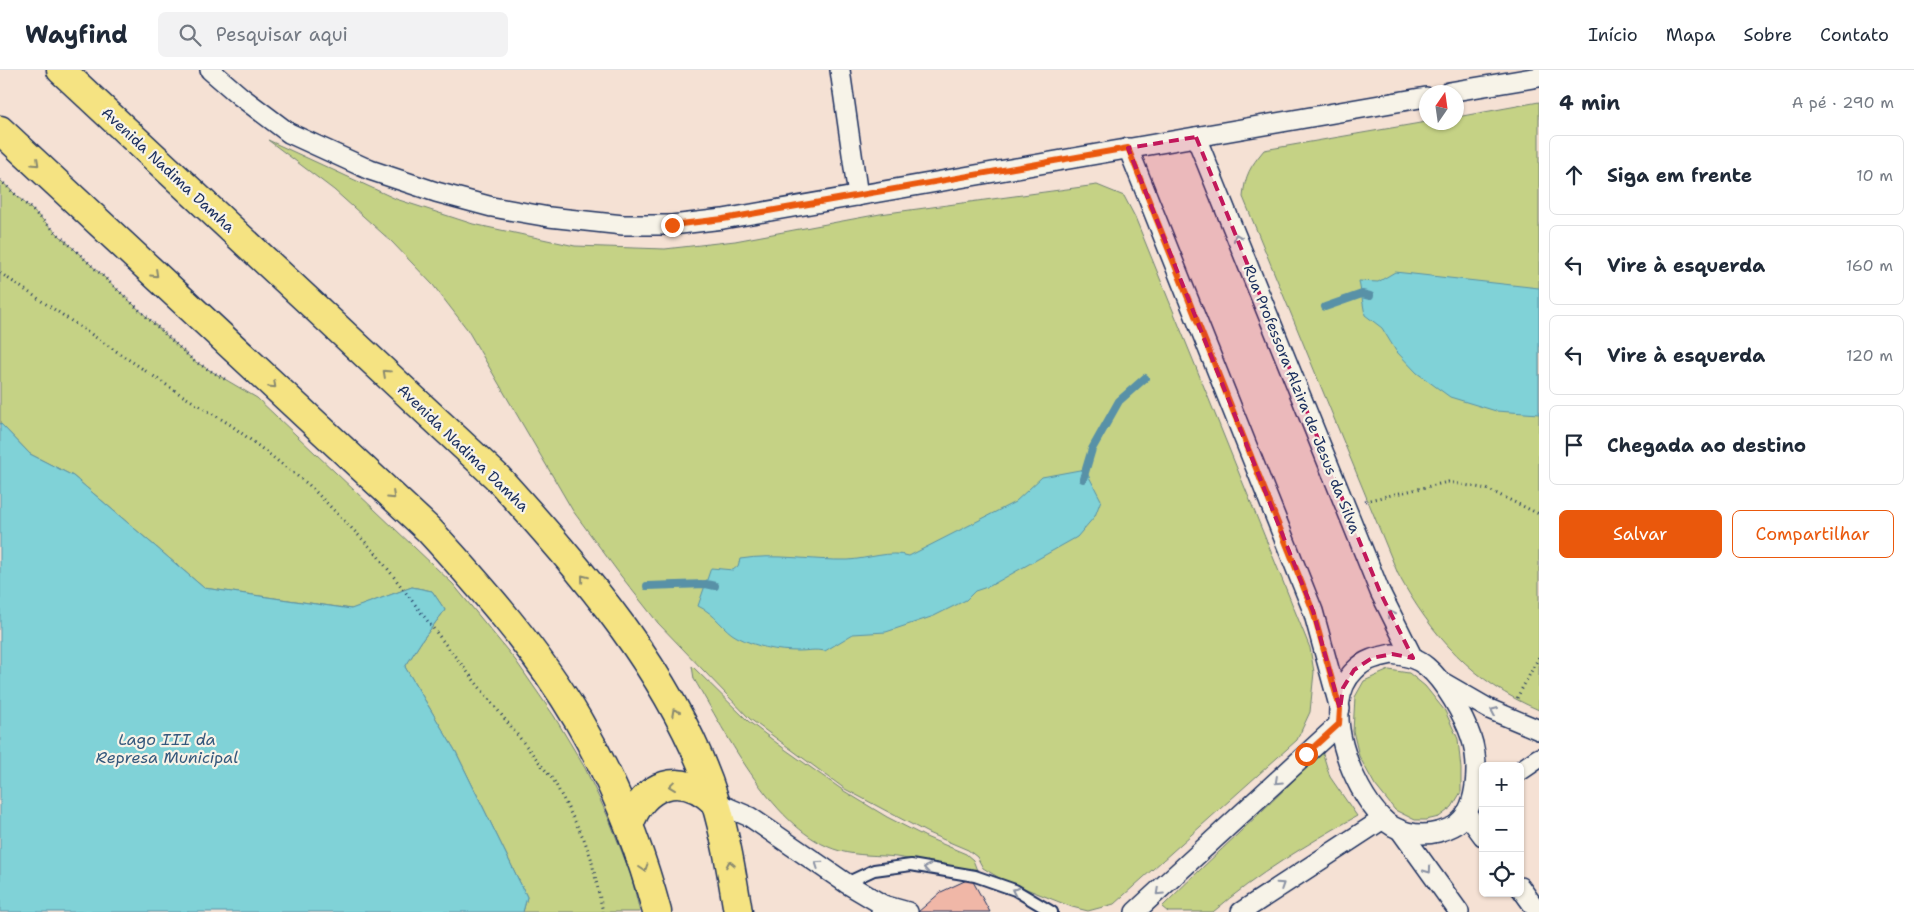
<!DOCTYPE html>
<html lang="pt">
<meta charset="utf-8">
<style>
:root{--surface:#fff;--page:#f2f2f3;--text:#1f2937;--muted:#747a83;--line:#e0e1e3;--accent:#ea580c}
body{margin:0;font-family:"Shantell Sans",sans-serif;background:var(--page);color:var(--text)}
.controls{position:absolute;right:15px;bottom:15px;display:grid;overflow:hidden;border-radius:8px;box-shadow:0 1px 4px #0004}
.controls button{width:45px;height:45px;display:grid;place-items:center;padding:0;border:0;border-bottom:1px solid var(--line);background:var(--surface);color:var(--text);font:25px sans-serif}
.compass{position:absolute;left:1419px;top:15px;width:45px;height:45px;border-radius:50%;background:var(--surface);box-shadow:0 1px 4px #0004;rotate:13deg}
.stop{position:absolute;width:15px;height:15px;margin:-11px;border:4px solid #ea580c;border-radius:50%;background:#fff}
.stop.end{background:#ea580c;border-color:#fff;box-shadow:0 1px 5px #0008}
.list{margin:0;padding:0;list-style:none}
h2{display:flex;justify-content:space-between;align-items:center;height:65px;margin:0;padding:0 20px;font-size:21px}
h2 small{font-size:16px;font-weight:400;color:var(--muted)}
.list li{display:grid;grid-template-columns:32px 1fr auto;gap:15px;align-items:center;box-sizing:border-box;height:80px;margin:0 10px 10px;padding:0 10px;border:1px solid var(--line);border-radius:8px}
.list b{display:block;font-size:19px;white-space:nowrap}
.list em{font-size:16px;font-style:normal;color:var(--muted)}
.actions{display:flex;gap:10px;padding:15px 20px}
.actions a{flex:1;padding:11px 0;border:1px solid var(--accent);border-radius:8px;text-align:center;font-size:18px;color:var(--accent)}
.actions .main{background:var(--accent);color:#fff}
.icon{flex:none;width:28px;height:28px;fill:none;stroke:currentColor;stroke-width:2;stroke-linecap:round;stroke-linejoin:round}
.map{position:relative;flex:none;width:1539px;height:842px;overflow:hidden}
header{display:flex;align-items:center;gap:30px;box-sizing:border-box;height:70px;padding:0 25px;background:var(--surface);border-bottom:1px solid var(--line)}
header strong{font-size:24px}
nav{display:flex;gap:28px;margin-inline-start:auto;font-size:18px}
.search{width:350px;height:45px;background:var(--page);display:flex;align-items:center;gap:12px;box-sizing:border-box;padding:0 18px;border-radius:8px;color:var(--muted);font-size:19px}
main{display:flex}
aside{flex:1;background:var(--surface)}
.map>svg:first-child{display:block}
.green{fill:#c5d285;stroke:#708072}
.water{fill:#80d2d7;stroke:#5891a7}
.lines{fill:none;stroke-linecap:round;stroke-linejoin:round}
.stream{stroke:#5891a7;stroke-width:8}
.building{fill:#f0b7a7;stroke:#1b2f5e}
.service-casing{stroke:#1b2f5e;stroke-width:14}
.minor-casing{stroke:#1b2f5e;stroke-width:22}
.primary-casing{stroke:#1b2f5e;stroke-width:31}
.path{stroke:#1b2f5e;stroke-width:3;stroke-dasharray:1 4;stroke-linecap:butt}
.service{stroke:#f7f3e8;stroke-width:10}
.minor{stroke:#f7f3e8;stroke-width:19}
.primary{stroke:#f5e382;stroke-width:28}
.oneway{stroke:#888970}
.oneway2{stroke:#8991a3}
.route{stroke:#ea580c;stroke-width:6}
.marked{fill:#c2185b;fill-opacity:0.2;stroke:#c2185b;stroke-width:4;stroke-dasharray:10 6;stroke-linejoin:round}
.labels{text-anchor:middle;stroke-width:4.5;stroke-linejoin:round;paint-order:stroke}
.street-label{font-size:15px;fill:#1b2f5e;stroke:#f7f3e8}
.water-label{font-size:16px;font-style:italic;fill:#34587c;stroke:#f7f3e8}
</style>
<header>
<strong>Wayfind</strong>
<div class="search"><svg class="icon" aria-label="search" viewBox="0 0 24 24"><circle cx="10" cy="10" r="6"/><path d="M15 15l6 6"/></svg>Pesquisar aqui</div>
<nav><a>Início</a><a>Mapa</a><a>Sobre</a><a>Contato</a></nav>
</header>
<main>
<div class="map">
<svg width="1539" height="842" viewBox="0 0 1539 842">
<rect width="100%" height="100%" fill="#f5e1d4"/>
<filter id="ink" filterUnits="userSpaceOnUse"><feTurbulence type="fractalNoise" baseFrequency=".02" numOctaves="2"/><feDisplacementMap in="SourceGraphic" scale="10" xChannelSelector="R" yChannelSelector="G"/><feConvolveMatrix kernelMatrix="1 2 1 2 8 2 1 2 1" color-interpolation-filters="sRGB"/></filter>
<g filter="url(#ink)">
<g class="green">
<path d="M 1539,32 L 1539,640 C 1474,613 1431,565 1398,504 L 1243,127 C 1245,105 1250,97 1264,80 L 1426,52 L 1456,52 L 1457,47 Z"/>
<path d="M 268,70 L 396,129 L 473,154 L 575,176 L 665,179 L 735,171 L 880,144 L 1097,115 L 1124,126 L 1135,147 L 1310,578 L 1314,602 L 1310,642 L 1297,670 L 1114,834 L 1088,841 L 1072,837 L 1001,809 L 983,798 L 977,787 L 968,780 L 928,763 L 845,719 L 750,649 L 658,553 L 621,506 L 573,441 L 467,259 L 433,215 L 392,172 L 334,120 Z"/>
<path d="M 0,110 L 194,291 L 257,328 L 453,514 L 516,591 L 554,646 L 585,698 L 609,749 L 631,805 L 640,842 L 523,842 L 527,827 L 456,682 L 405,597 L 423,569 L 445,540 L 432,521 L 412,517 L 352,539 L 204,518 L 73,406 L 30,384 L 0,353 Z"/>
<path d="M 692,596 L 748,651 L 786,680 L 844,721 L 887,747 L 926,767 L 966,784 L 973,790 L 978,803 C 951,797 924,791 896,787 C 878,785 858,786 840,781 C 774,763 727,664 694,609 Z"/>
<path d="M 1389,600 L 1409,603 L 1425,616 L 1445,641 L 1458,669 L 1461,699 L 1461,722 L 1452,737 L 1439,747 L 1426,750 L 1415,750 L 1395,740 L 1375,715 L 1359,686 L 1353,661 L 1355,627 L 1364,611 Z"/>
<path d="M 1322,681 L 1330,707 L 1357,746 C 1306,775 1257,804 1213,842 L 1168,842 L 1162,837 C 1215,784 1271,735 1322,681 Z"/>
</g>
<g class="water">
<path d="M 1395,202 L 1539,218 L 1539,344 L 1496,341 L 1450,327 L 1417,303 L 1396,281 L 1382,258 L 1365,245 L 1359,211 L 1378,212 Z"/>
<path d="M 0,353 L 30,384 L 73,406 L 204,518 L 351,539 L 412,517 L 432,521 L 445,540 L 423,569 L 405,597 L 456,682 L 527,827 L 523,842 L 0,842 Z"/>
<path d="M 1085,399 L 1101,430 L 1095,446 L 1077,467 L 990,516 L 975,521 L 966,530 L 934,546 L 886,562 L 853,564 L 825,581 C 813,579 809,581 798,581 C 777,581 757,577 737,567 C 723,560 716,544 698,536 L 711,498 L 733,500 L 738,496 L 740,489 C 776,483 812,491 848,490 C 868,489 890,480 909,486 L 1015,432 L 1042,407 Z"/>
</g>
<g class="lines">
<g class="stream">
<path d="M 1325,237 L 1362,224 L 1370,226"/>
<path d="M 1083,409 L 1092,379 L 1119,331 L 1145,308"/>
<path d="M 647,516 L 706,514 L 715,516"/>
</g>
</g>
<path class="building" d="M 971,808 L 990,842 L 918,842 L 941,822 Z"/>
<g class="lines">
<defs>
<path id="service" d="M 846,813 L 874,800 L 911,795 L 975,806 L 1015,820 L 1052,842"/>
<g id="minor">
<path d="M 210,0 L 240,26 L 289,63 L 370,100 L 436,122 L 492,137 L 549,147 L 623,155 L 672,155 L 723,149 L 1426,27"/>
<path d="M 840,0 L 858,126"/>
<path d="M 1449,22 L 1539,7"/>
<path d="M 1196,67 L 1380,522 L 1413,588"/>
<path d="M 1128,78 L 1313,541 L 1340,639"/>
<path d="M 1392,584 C 1405,586 1417,588 1427,597 C 1444,611 1464,646 1471,667 C 1479,690 1479,736 1458,753 C 1453,758 1444,760 1438,762 C 1419,767 1395,762 1382,748 C 1352,718 1318,635 1355,600 C 1365,589 1378,587 1392,584 Z"/>
<path d="M 1444,613 L 1489,639 L 1539,660"/>
<path d="M 1520,701 L 1539,688"/>
<path d="M 715,732 L 750,747 L 846,813 L 883,835 L 881,842"/>
<path d="M 1466,743 L 1483,766"/>
<path d="M 1400,760 L 1459,842"/>
<path d="M 1520,817 L 1538,842"/>
<path d="M 883,835 L 908,842"/>
<path d="M 1135,842 L 1339,654"/>
<path d="M 1241,842 L 1383,749"/>
</g>
<g id="primary">
<path d="M 61,0 L 497,407 C 582,501 676,608 715,731 C 726,767 732,805 738,842"/>
<path d="M 0,60 L 429,460 C 483,519 537,580 578,650 C 613,710 639,775 657,842"/>
<path d="M 629,755 C 644,713 681,700 715,732"/>
</g>
</defs>
<use href="#service" class="service-casing"/>
<use href="#minor" class="minor-casing"/>
<use href="#primary" class="primary-casing"/>
<g class="path">
<path d="M 0,110 L 194,291 L 228,311"/>
<path d="M 0,203 L 180,324 L 231,355 L 309,415 L 374,481 L 446,575 L 554,711 L 584,769 L 591,788 L 603,842"/>
<path d="M 1365,431 L 1448,412 L 1487,419 L 1539,444"/>
<path d="M 1517,628 L 1539,587"/>
</g>
<use href="#service" class="service"/>
<use href="#minor" class="minor"/>
<use href="#primary" class="primary"/>
</g>
<defs><path id="oneway-chevron" d="M-2-3.5L2.5 0L-2 3.5" fill="none" stroke-width="1.6" stroke-linecap="round" stroke-linejoin="round" transform="scale(1.25)"/></defs>
<g class="oneway">
<use href="#oneway-chevron" transform="translate(36 93) rotate(43)"/>
<use href="#oneway-chevron" transform="translate(155 204) rotate(43)"/>
<use href="#oneway-chevron" transform="translate(386 303) rotate(-137)"/>
<use href="#oneway-chevron" transform="translate(273 315) rotate(43)"/>
<use href="#oneway-chevron" transform="translate(392 426) rotate(43)"/>
<use href="#oneway-chevron" transform="translate(584 508) rotate(-129)"/>
<use href="#oneway-chevron" transform="translate(675 642) rotate(-118)"/>
<use href="#oneway-chevron" transform="translate(672 716) rotate(173)"/>
<use href="#oneway-chevron" transform="translate(730 794) rotate(-101)"/>
<use href="#oneway-chevron" transform="translate(644 798) rotate(72)"/>
</g>
<g class="oneway2">
<use href="#oneway-chevron" transform="translate(1237 167) rotate(-112)"/>
<use href="#oneway-chevron" transform="translate(1391 544) rotate(-117)"/>
<use href="#oneway-chevron" transform="translate(1494 641) rotate(-156)"/>
<use href="#oneway-chevron" transform="translate(1278 711) rotate(137)"/>
<use href="#oneway-chevron" transform="translate(818 794) rotate(-146)"/>
<use href="#oneway-chevron" transform="translate(927 798) rotate(-170)"/>
<use href="#oneway-chevron" transform="translate(1428 800) rotate(54)"/>
<use href="#oneway-chevron" transform="translate(1281 815) rotate(-33)"/>
<use href="#oneway-chevron" transform="translate(1015 821) rotate(-155)"/>
<use href="#oneway-chevron" transform="translate(1159 822) rotate(137)"/>
</g>
</g>
<g class="lines" filter="url(#ink)">
<path class="route" d="M 672,155 L 723,149 L 1128,78 L 1313,541 L 1340,639 L 1339,654 L 1306,684"/>
</g>
<path class="marked" d="M 1196,67 L 1380,522 L 1413,588 L 1392,584 L 1372,588 L 1354,600 L 1343,618 L 1340,639 L 1313,541 L 1128,78 Z"/>
<g class="labels">
<g class="street-label">
<text transform="translate(168 100) rotate(43)" y="5">Avenida Nadima Damha</text>
<text transform="translate(1302 329) rotate(68)" y="5">Rua Professora Alzira de Jesus da Silva</text>
<text transform="translate(463 378) rotate(44)" y="5">Avenida Nadima Damha</text>
</g>
<g class="water-label">
<text x="167" y="675">Lago III da<tspan x="167" dy="18">Represa Municipal</tspan></text>
</g>
</g>
</svg>
<div class="controls">
<button>+</button>
<button>−</button>
<button><svg class="icon" aria-label="locate" viewBox="0 0 24 24"><circle cx="12" cy="12" r="6"/><path d="M12 2v4M12 18v4M2 12h4M18 12h4"/></svg></button>
</div>
<svg class="compass" viewBox="-18 -18 36 36"><path d="M0-13l5 13h-10z" fill="#e53935"/><path d="M0 13l5-13h-10z" fill="#747a83"/></svg>
<div class="stop" style="left:1306px;top:684px"></div>
<div class="stop end" style="left:672px;top:155px"></div>
</div>
<aside>
<h2>4 min<small>A pé · 290 m</small></h2>
<ul class="list">
<li><svg class="icon" aria-label="ahead" viewBox="0 0 24 24"><path d="M12 20V5M6 11l6-6 6 6"/></svg><div><b>Siga em frente</b></div><em>10 m</em></li>
<li><svg class="icon" aria-label="left" viewBox="0 0 24 24"><path d="M17 20v-9H6M10 6l-5 5 5 5"/></svg><div><b>Vire à esquerda</b></div><em>160 m</em></li>
<li><svg class="icon" aria-label="left" viewBox="0 0 24 24"><path d="M17 20v-9H6M10 6l-5 5 5 5"/></svg><div><b>Vire à esquerda</b></div><em>120 m</em></li>
<li><svg class="icon" aria-label="arrive" viewBox="0 0 24 24"><path d="M6 21V4h12l-3 4 3 4H6"/></svg><div><b>Chegada ao destino</b></div></li>
</ul>
<div class="actions"><a class="main">Salvar</a><a>Compartilhar</a></div>
</aside>
</main>
